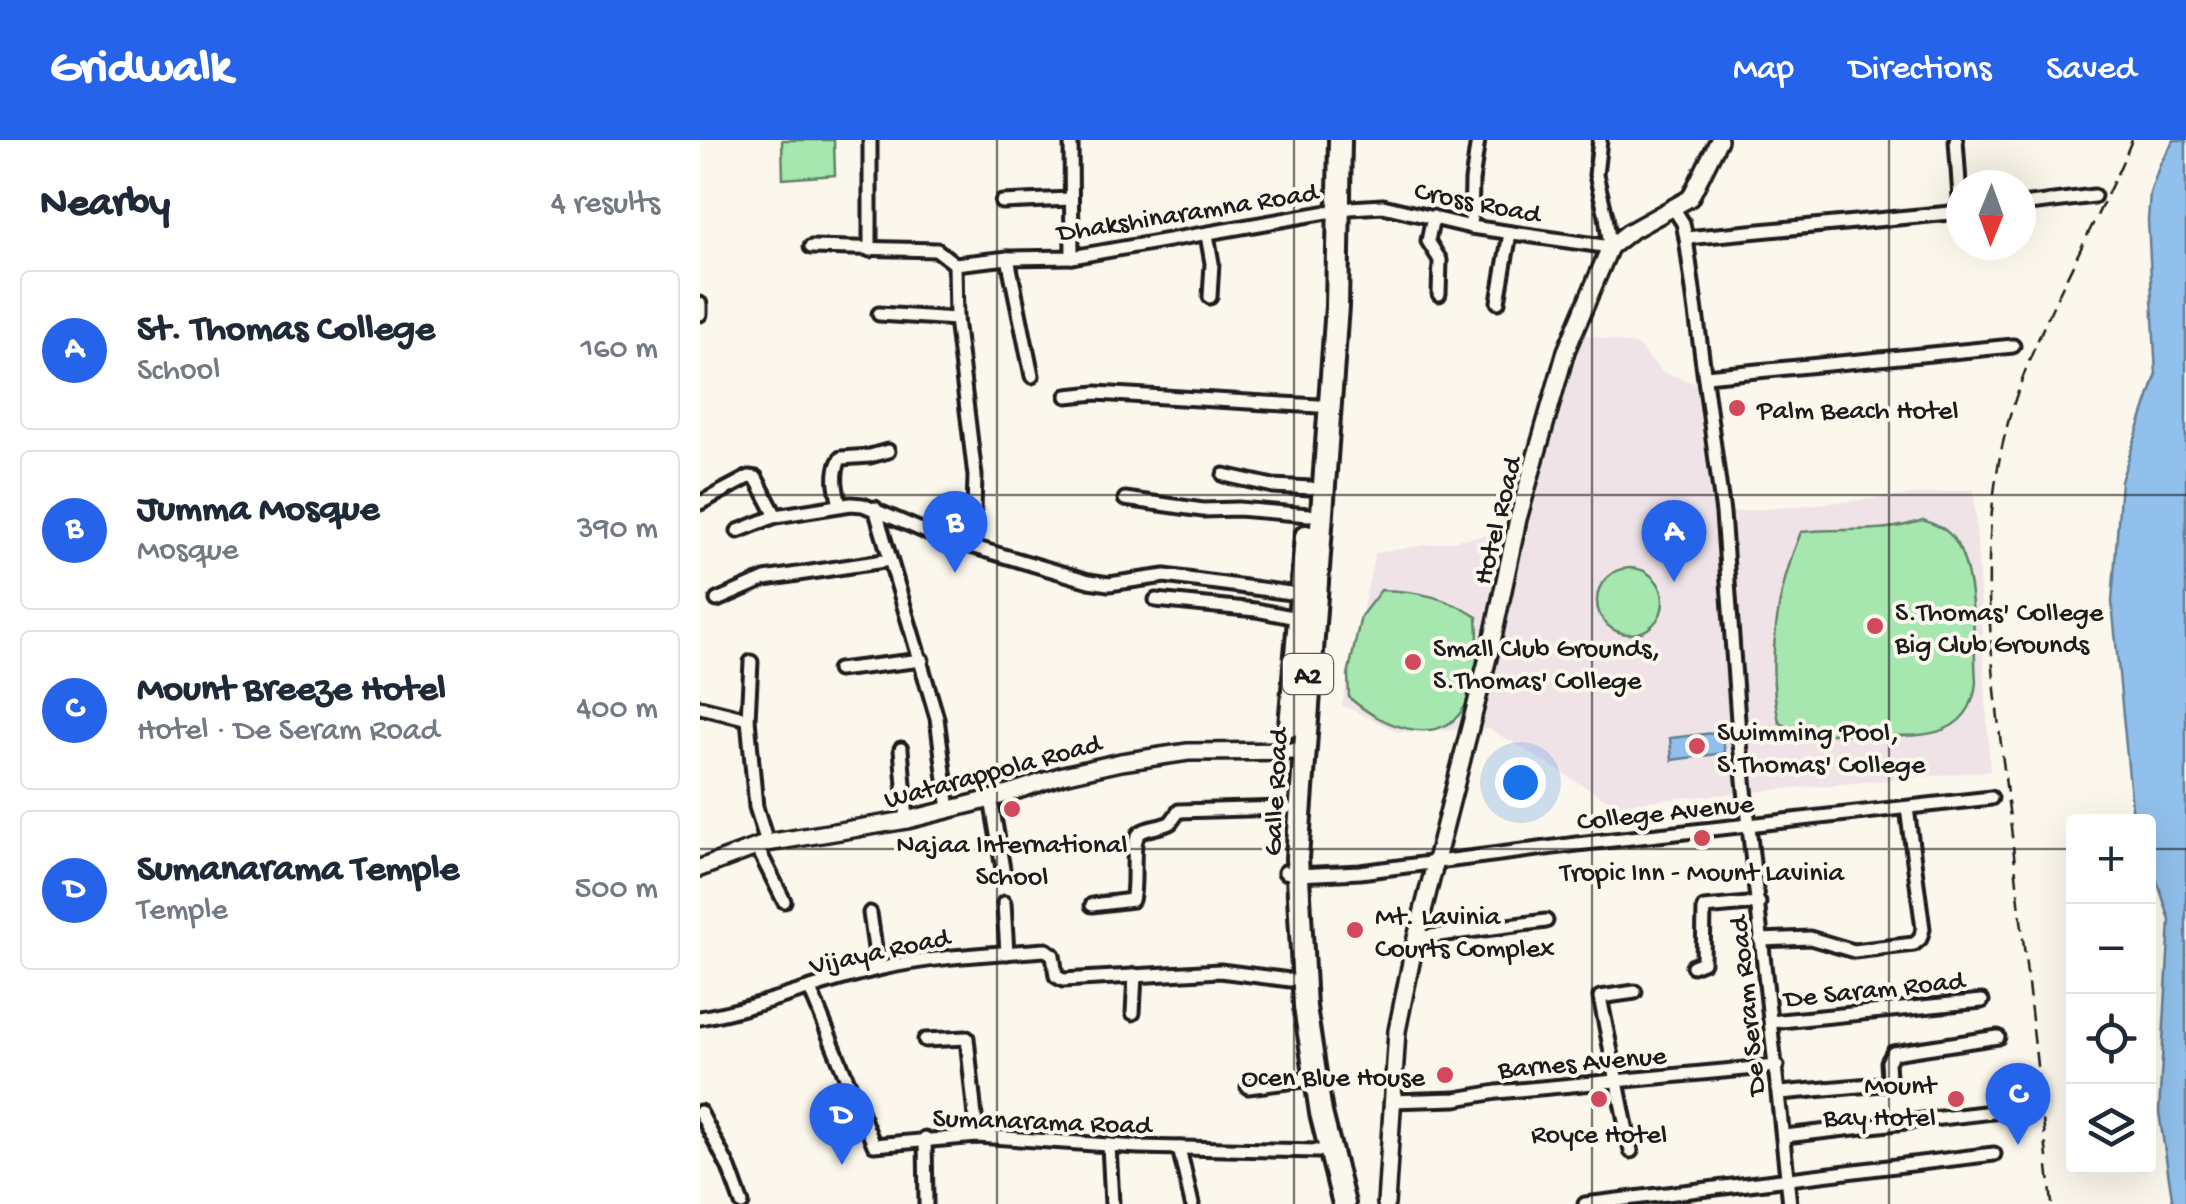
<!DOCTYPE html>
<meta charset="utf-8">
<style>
:root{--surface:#fff;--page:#f6f6f7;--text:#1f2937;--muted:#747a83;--line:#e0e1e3;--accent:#2563eb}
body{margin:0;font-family:"Gochi Hand",sans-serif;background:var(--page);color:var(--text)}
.controls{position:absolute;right:30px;bottom:30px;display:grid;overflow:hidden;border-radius:10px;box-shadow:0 10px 40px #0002}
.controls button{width:90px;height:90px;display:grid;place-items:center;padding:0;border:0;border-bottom:2px solid var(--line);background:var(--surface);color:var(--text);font:50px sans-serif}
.compass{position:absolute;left:1246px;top:30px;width:90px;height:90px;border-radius:50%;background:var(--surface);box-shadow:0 10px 40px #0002;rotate:181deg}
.you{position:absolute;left:820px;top:642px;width:35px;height:35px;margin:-25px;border:8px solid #fff;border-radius:50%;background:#1a73e8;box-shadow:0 0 0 15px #1a73e833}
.badge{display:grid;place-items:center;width:65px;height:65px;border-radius:50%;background:var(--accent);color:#fff;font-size:32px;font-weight:700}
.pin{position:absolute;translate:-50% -82px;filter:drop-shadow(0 2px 5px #0008)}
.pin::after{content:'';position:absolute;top:52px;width:35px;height:30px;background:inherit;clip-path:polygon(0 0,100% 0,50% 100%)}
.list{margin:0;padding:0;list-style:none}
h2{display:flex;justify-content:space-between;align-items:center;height:130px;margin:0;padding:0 40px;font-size:42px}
h2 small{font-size:32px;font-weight:400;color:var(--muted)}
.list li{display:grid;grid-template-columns:65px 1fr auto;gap:30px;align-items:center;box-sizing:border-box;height:160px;margin:0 20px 20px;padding:0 20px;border:2px solid var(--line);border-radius:10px}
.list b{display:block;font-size:38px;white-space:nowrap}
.list p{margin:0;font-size:32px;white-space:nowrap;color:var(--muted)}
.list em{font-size:32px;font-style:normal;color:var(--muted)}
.icon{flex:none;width:55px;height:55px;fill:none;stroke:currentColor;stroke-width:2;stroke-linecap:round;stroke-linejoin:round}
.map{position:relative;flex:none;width:1486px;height:1064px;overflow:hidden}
header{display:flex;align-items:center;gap:60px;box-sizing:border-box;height:140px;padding:0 50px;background:var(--accent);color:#fff}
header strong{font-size:48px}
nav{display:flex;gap:55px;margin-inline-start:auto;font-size:35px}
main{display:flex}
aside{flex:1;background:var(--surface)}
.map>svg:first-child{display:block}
.built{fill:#efe3e8}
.green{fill:#a6e7b0;stroke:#618266;stroke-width:2.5}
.water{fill:#90c0eb;stroke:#627e98;stroke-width:2.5}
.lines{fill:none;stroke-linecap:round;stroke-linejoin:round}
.street-casing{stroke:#1c1c1c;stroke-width:19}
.secondary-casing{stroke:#1c1c1c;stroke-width:22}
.highway-casing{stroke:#1c1c1c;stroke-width:28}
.street{stroke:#fbf7ec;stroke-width:11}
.secondary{stroke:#fbf7ec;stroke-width:15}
.highway{stroke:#fbf7ec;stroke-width:20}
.rail{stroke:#1c1c1c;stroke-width:2.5;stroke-dasharray:15 8;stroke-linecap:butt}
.grid{fill:none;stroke:#1c1c1c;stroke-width:2.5;stroke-opacity:0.55}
.poi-dot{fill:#d1495b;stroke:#fbf7ec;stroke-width:4}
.labels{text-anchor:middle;stroke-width:8;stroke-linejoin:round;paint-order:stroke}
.shield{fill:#fbf7ec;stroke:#5f5e5a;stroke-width:2.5}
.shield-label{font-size:25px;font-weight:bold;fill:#1c1c1c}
.street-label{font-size:28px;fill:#1c1c1c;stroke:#fbf7ec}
.poi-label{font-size:28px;fill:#1c1c1c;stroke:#fbf7ec;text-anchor:start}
</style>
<header>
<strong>Gridwalk</strong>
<nav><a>Map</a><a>Directions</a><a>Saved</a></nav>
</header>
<main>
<aside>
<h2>Nearby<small>4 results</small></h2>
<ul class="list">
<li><span class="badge">A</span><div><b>St. Thomas College</b><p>School</p></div><em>160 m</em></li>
<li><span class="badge">B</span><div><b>Jumma Mosque</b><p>Mosque</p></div><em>390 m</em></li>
<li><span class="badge">C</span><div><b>Mount Breeze Hotel</b><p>Hotel · De Seram Road</p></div><em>400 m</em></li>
<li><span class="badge">D</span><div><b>Sumanarama Temple</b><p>Temple</p></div><em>500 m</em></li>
</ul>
</aside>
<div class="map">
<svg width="1486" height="1064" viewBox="0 0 1486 1064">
<rect width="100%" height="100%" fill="#fbf7ec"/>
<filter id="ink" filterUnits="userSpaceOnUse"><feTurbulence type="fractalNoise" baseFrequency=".01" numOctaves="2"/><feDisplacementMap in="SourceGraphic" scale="20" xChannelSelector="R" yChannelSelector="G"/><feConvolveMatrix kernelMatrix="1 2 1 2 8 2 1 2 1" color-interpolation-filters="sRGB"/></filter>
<g filter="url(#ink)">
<path class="built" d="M 877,193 L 937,205 L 962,232 L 1007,247 L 1023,373 L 1274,349 L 1290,631 L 914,664 L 790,589 L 698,592 L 642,565 L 675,413 L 819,390 Z"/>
<g class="green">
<path d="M 82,0 L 134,0 L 135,35 L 83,39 Z"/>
<path d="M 1223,380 C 1230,383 1239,386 1245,390 C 1278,415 1273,503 1276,542 C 1271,604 1209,597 1164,594 C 1135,592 1105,600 1079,582 C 1066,522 1077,449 1101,392 C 1145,387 1180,395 1223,380 Z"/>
<circle cx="930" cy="461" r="33"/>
<path d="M 681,450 C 718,451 746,457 777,477 C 779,501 778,548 764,568 C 737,611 676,583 649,557 L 648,535 L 661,476 Z"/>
</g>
<g class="water">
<path d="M 1474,0 L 1486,0 L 1486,1064 L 1473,1064 L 1459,972 L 1470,780 L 1449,716 L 1448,682 L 1437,681 L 1432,668 L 1412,462 L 1421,341 L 1456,236 L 1448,80 L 1450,53 L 1460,24 Z"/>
<path d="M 1022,592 L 1025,613 L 972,620 L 970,598 Z"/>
</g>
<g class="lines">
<defs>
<g id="street">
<path d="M 170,0 L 170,110"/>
<path d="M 371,0 L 372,117"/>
<path d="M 1256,0 L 1261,72"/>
<path d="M 302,62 L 371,59"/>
<path d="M 1321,65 L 1394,56"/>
<path d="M 974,69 L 983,83 L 986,98 L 1023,373 L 1039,594 L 1090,1064"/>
<path d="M 733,77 L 728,101 L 740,120 L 739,154"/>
<path d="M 771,87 L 772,41 L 778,0"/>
<path d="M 507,95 L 512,123 L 510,157"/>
<path d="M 986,98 L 1261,72"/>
<path d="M 111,107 L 237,110 L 255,124 L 308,118 L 372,117 L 650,68 L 683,66 L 771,87 L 910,107 L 906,76 L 896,35 L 900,0"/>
<path d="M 308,118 L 332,236"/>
<path d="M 255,124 L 256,179 L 275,336 L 273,405"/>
<path d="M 798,162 L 810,93"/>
<path d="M 0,164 L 0,174"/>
<path d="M 179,174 L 256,179"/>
<path d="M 1006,236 L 1313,206"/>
<path d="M 367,256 L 396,253 L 618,266"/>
<path d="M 524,335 L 573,346 L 611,348"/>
<path d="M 425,359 L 503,370 L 538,369 L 609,375"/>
<path d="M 0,363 L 49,337 L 56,338 L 76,376"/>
<path d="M 140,365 C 136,349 132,332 141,318 L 170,316 L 188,311"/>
<path d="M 175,368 L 237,578 L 249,670"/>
<path d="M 38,391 L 76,376 L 151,364 L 163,365 L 233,395 L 389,441 L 409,444 L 465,436 L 605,455"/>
<path d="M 17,460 L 65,439 L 190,420"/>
<path d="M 456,460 L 556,470 L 597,478"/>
<path d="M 138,530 L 222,520"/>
<path d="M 0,567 L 48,579 L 56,667 L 67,703"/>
<path d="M 48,579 L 51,522"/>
<path d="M 201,609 L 207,680"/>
<path d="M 291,659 L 303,729"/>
<path d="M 58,709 L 84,761"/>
<path d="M 585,732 L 597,735 L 660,732 L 877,704 L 1291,658"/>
<path d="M 304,763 L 307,813"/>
<path d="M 392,765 L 432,760 C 437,744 430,700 440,693 C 447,687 462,688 471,682 L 479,671 L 586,668"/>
<path d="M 170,773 L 178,829"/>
<path d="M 716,798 L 846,781"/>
<path d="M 1060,800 L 1110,798 L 1154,811 L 1214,804 L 1220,799 L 1223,789 L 1207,668"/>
<path d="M 993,826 L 1003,822 L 1004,768 L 1059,763"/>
<path d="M 110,849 L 174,1005 L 277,996 L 438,1007 L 618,1011"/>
<path d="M 433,873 L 435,835"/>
<path d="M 0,878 C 61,867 118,843 178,829 C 234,816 290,814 346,810 L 353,815 L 356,836 L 363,840 L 520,831 L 590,840"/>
<path d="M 1071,882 L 1282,861"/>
<path d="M 225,900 L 267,898 L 277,996"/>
<path d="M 548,947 L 604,940"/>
<path d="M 1080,953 L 1182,944 L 1189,938 L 1188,922 L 1193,913 L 1298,897"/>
<path d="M 691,961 L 756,959 L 797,952 L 1077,926"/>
<path d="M 0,972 L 29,1028 L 42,1064"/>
<path d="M 1085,996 L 1310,970"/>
<path d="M 225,998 L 226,1064"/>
<path d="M 409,1005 L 412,1064"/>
<path d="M 479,1008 L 492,1064"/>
<path d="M 931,1011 L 900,857 L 935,852"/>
<path d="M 885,1064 L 1294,1014"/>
</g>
<g id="secondary">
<path d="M 0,728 L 67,703 L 207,680 L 291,659 L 363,635 L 421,622 L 488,612 L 602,611"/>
<path d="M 686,1064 L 697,891 L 716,798 L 792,502 L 818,379 L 866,211 L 910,107 L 929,92 L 990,58 L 1019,0"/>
</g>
<g id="highway">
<path d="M 640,0 L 637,166 L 597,718 L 605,867 L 621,973 L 644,1064"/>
<path d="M 590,586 L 606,396"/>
</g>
</defs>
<use href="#street" class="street-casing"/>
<use href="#secondary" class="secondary-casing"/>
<use href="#highway" class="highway-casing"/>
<use href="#street" class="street"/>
<use href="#secondary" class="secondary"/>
<use href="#highway" class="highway"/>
<path class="rail" d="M 1352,1064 C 1339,941 1325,819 1312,696 C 1296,554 1269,409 1312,269 C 1341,176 1394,90 1432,0"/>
</g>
</g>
<path class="grid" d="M 297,0 L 297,1064M 594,0 L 594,1064M 892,0 L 892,1064M 1189,0 L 1189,1064M 0,355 L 1486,355M 0,709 L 1374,709M 1448,709 L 1486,709"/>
<g class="poi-dot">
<circle cx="1037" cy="268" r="10"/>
<circle cx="1175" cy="486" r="10"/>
<circle cx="713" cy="522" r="10"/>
<circle cx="997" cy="606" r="10"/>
<circle cx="312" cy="669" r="10"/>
<circle cx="1002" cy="698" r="10"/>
<circle cx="655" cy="790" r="10"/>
<circle cx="745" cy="935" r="10"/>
<circle cx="899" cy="959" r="10"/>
<circle cx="1256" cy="959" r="10"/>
</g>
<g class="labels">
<rect class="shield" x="583" y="514" width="50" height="40" rx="8"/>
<g class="shield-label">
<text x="608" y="543">A2</text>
</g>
<g class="street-label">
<text transform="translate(778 60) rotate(11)" y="10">Cross Road</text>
<text transform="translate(487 70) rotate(-9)" y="10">Dhakshinaramna Road</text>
<text transform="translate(795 380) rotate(-76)" y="10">Hotel Road</text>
<text transform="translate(292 629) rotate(-15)" y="10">Watarappola Road</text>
<text transform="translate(573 652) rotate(-87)" y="10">Galle Road</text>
<text transform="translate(965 670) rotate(-6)" y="10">College Avenue</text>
<text transform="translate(179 809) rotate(-12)" y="10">Vijaya Road</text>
<text transform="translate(1174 847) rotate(-6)" y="10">De Saram Road</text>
<text transform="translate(1045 866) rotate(-96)" y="10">De Seram Road</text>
<text transform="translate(882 920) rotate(-5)" y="10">Barnes Avenue</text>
<text transform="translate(342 979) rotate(2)" y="10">Sumanarama Road</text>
</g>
<g class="poi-label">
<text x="1057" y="278">Palm Beach Hotel</text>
<text x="1195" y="480">S.Thomas' College<tspan x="1195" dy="32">Big Club Grounds</tspan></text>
<text x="733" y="516">Small Club Grounds,<tspan x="733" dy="32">S.Thomas' College</tspan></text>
<text x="1017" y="600">Swimming Pool,<tspan x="1017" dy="32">S.Thomas' College</tspan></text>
<text x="312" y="712" text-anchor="middle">Najaa International<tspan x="312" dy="32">School</tspan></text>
<text x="1002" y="740" text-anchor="middle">Tropic Inn - Mount Lavinia</text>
<text x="675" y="784">Mt. Lavinia<tspan x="675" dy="32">Courts Complex</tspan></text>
<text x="725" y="945" text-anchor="end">Ocen Blue House</text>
<text x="1236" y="953" text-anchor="end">Mount<tspan x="1236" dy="32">Bay Hotel</tspan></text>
<text x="899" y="1002" text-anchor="middle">Royce Hotel</text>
</g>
</g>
</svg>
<div class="controls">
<button>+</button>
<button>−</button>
<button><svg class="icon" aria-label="locate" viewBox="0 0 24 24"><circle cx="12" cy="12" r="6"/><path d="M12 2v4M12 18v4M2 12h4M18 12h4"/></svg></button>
<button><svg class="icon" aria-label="layers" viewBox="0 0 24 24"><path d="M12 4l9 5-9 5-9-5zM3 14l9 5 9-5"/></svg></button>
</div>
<svg class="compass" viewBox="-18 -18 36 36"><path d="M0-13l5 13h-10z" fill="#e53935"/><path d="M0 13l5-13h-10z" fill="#747a83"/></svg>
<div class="you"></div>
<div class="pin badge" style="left:974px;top:442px">A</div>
<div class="pin badge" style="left:255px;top:433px">B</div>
<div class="pin badge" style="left:1318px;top:1005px">C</div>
<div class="pin badge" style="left:142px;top:1025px">D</div>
</div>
</main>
